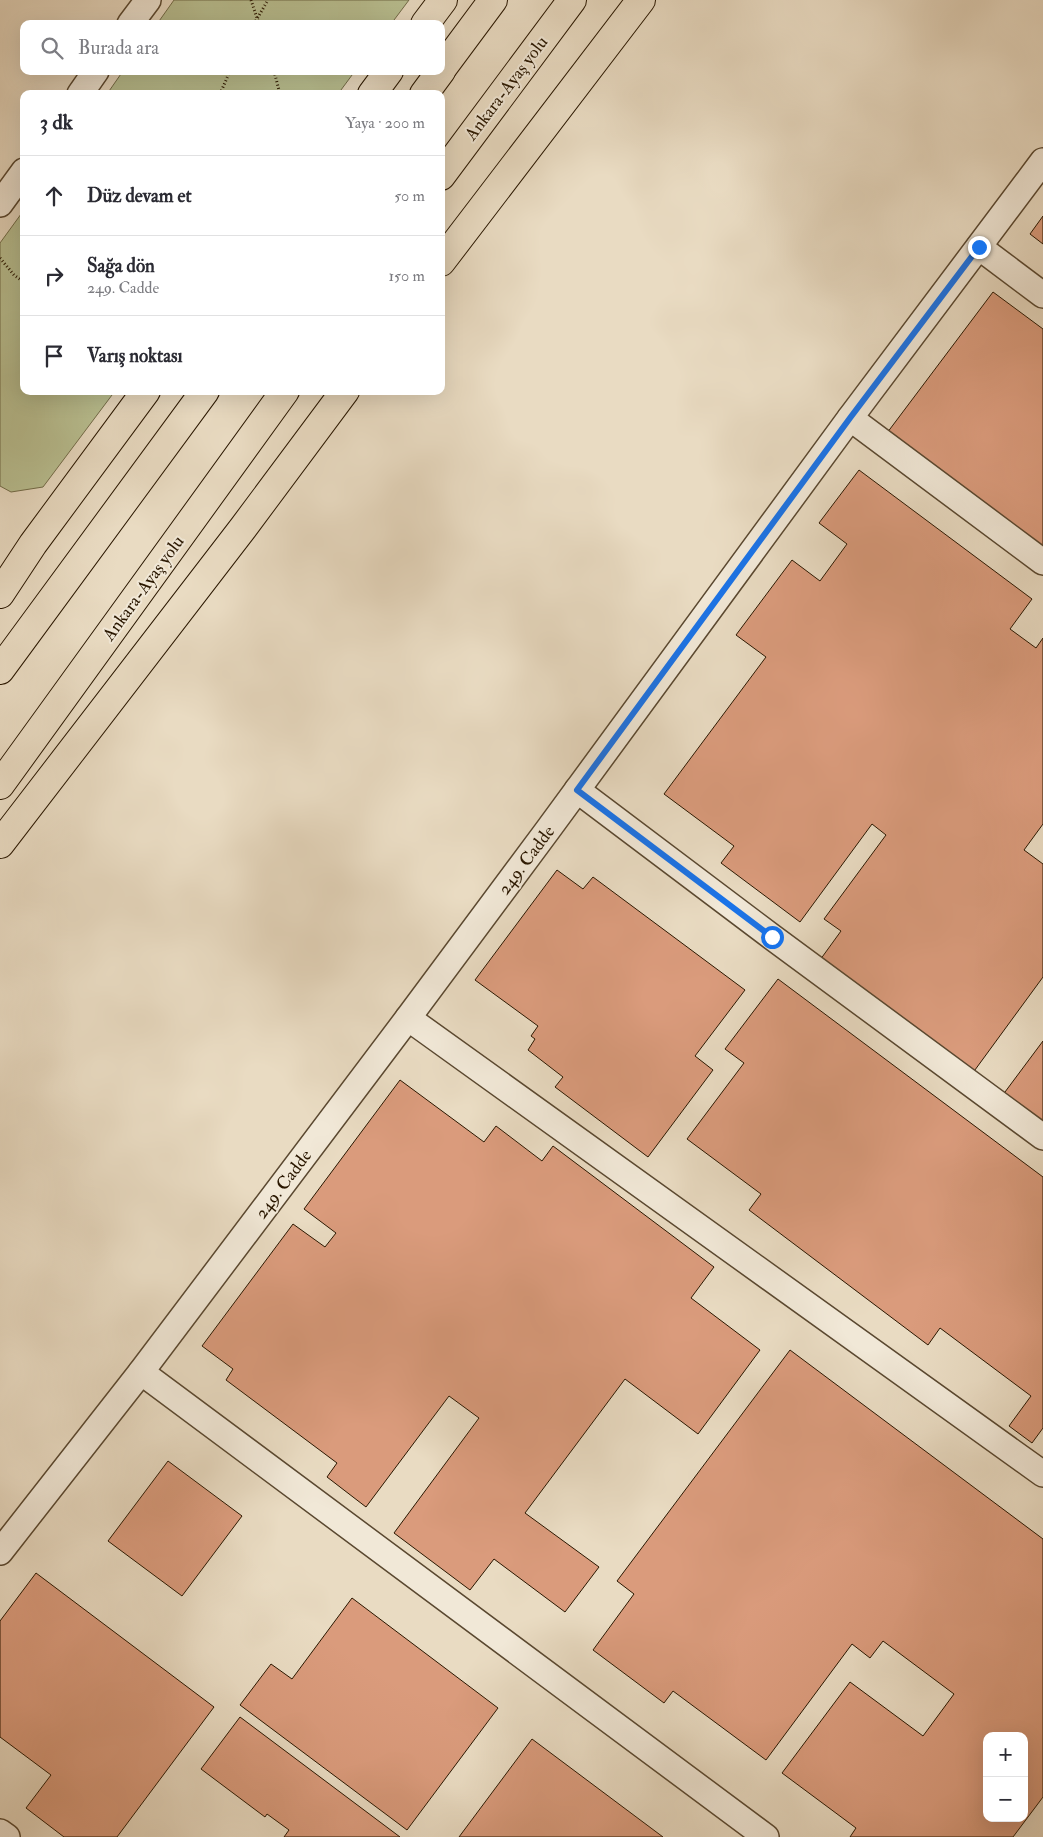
<!DOCTYPE html>
<html lang="tr">
<meta charset="utf-8">
<style>
:root{--surface:#fff;--page:#f2f2f3;--text:#2b2b33;--muted:#7c7c81;--line:#e1e1e2}
body{margin:0;font-family:"IM FELL Double Pica",serif;background:var(--page);color:var(--text)}
.controls{position:absolute;right:15px;bottom:15px;display:grid;overflow:hidden;border-radius:10px;box-shadow:0 5px 20px #0002}
.controls button{width:45px;height:45px;display:grid;place-items:center;padding:0;border:0;border-bottom:1px solid var(--line);background:var(--surface);color:var(--text);font:25px sans-serif}
.stop{position:absolute;width:15px;height:15px;margin:-11px;border:4px solid #1a73e8;border-radius:50%;background:#fff}
.stop.end{background:#1a73e8;border-color:#fff;box-shadow:0 1px 5px #0008}
.list{margin:0;padding:0;list-style:none}
h2{display:flex;justify-content:space-between;align-items:center;height:65px;margin:0;padding:0 20px;font-size:21px}
h2 small{font-size:16px;font-weight:400;color:var(--muted)}
.list li{display:grid;grid-template-columns:32px 1fr auto;gap:15px;align-items:center;box-sizing:border-box;height:80px;padding:0 20px;border-top:1px solid var(--line)}
.list b{display:block;font-size:19px;white-space:nowrap}
.list p{margin:0;font-size:16px;white-space:nowrap;color:var(--muted)}
.list em{font-size:16px;font-style:normal;color:var(--muted)}
.icon{flex:none;width:28px;height:28px;fill:none;stroke:currentColor;stroke-width:2;stroke-linecap:round;stroke-linejoin:round}
.map{position:relative;flex:none;width:1043px;height:1837px;overflow:hidden}
.search{position:absolute;background:var(--surface);box-shadow:0 5px 20px #0002;left:20px;top:20px;width:425px;height:55px;display:flex;align-items:center;gap:12px;box-sizing:border-box;padding:0 18px;border-radius:10px;color:var(--muted);font-size:19px}
.panel{position:absolute;background:var(--surface);box-shadow:0 5px 20px #0002;left:20px;top:90px;width:425px;height:305px;border-radius:10px}
.map>svg:first-child{display:block}
.green{fill:#b9c092;stroke:#726c49}
.building{fill:#da9b7c;stroke:#2a1700;fill-rule:evenodd}
.lines{fill:none;stroke-linecap:round;stroke-linejoin:round}
.street-casing{stroke:#5a4830;stroke-width:28}
.highway-casing{stroke:#2a1700;stroke-width:30}
.path{stroke:#2a1700;stroke-width:3;stroke-dasharray:1 2.5;stroke-linecap:butt}
.street{stroke:#f1e8d7;stroke-width:25}
.highway{stroke:#e9dbc2;stroke-width:28}
.route{stroke:#1a73e8;stroke-width:6}
.labels{text-anchor:middle;stroke-width:4;stroke-linejoin:round;paint-order:stroke}
.street-label{font-size:18px;fill:#2a1700;stroke:#f1e8d7}
</style>
<div class="map">
<svg width="1043" height="1837" viewBox="0 0 1043 1837">
<rect width="100%" height="100%" fill="#e9dbc2"/>
<filter id="stains"><feTurbulence type="fractalNoise" baseFrequency=".004" numOctaves="4"/><feColorMatrix values="0 0 0 0 .2 0 0 0 0 .09 0 0 0 0 .02 0 0 0 .5 -.17"/></filter>
<radialGradient id="worn" r=".72"><stop offset=".6" stop-color="#630" stop-opacity="0"/><stop offset="1" stop-color="#630" stop-opacity=".3"/></radialGradient>
<g class="green">
<path d="M 174,0 L 409,0 L 391,24 L 157,24 Z"/>
<path d="M 123,71 L 355,71 L 338,94 L 107,94 Z"/>
<path d="M 24,210 L 24,391 L 115,391 L 43,487 L 11,492 L 0,486 L 0,243 Z"/>
</g>
<g class="building">
<path d="M 1043,216 L 1043,244 L 1030,234 Z"/>
<path d="M 993,292 L 1043,329 L 1043,550 L 887,433 Z"/>
<path d="M 859,470 L 1032,599 L 1010,629 L 1036,648 L 1043,638 L 1043,824 L 1024,850 L 1043,864 L 1043,977 L 972,1074 L 820,960 L 841,931 L 824,919 L 886,835 L 872,824 L 800,922 L 721,863 L 734,846 L 664,794 L 766,657 L 736,635 L 792,560 L 820,581 L 847,544 L 819,523 Z"/>
<path d="M 557,870 L 583,889 L 593,877 L 745,990 L 695,1056 L 713,1070 L 648,1157 L 555,1087 L 563,1077 L 528,1050 L 535,1039 L 531,1036 L 538,1026 L 475,980 Z"/>
<path d="M 778,979 L 1043,1177 L 1043,1428 L 1032,1443 L 1009,1426 L 1031,1396 L 940,1328 L 928,1345 L 749,1210 L 761,1194 L 687,1139 L 744,1063 L 725,1049 Z"/>
<path d="M 1043,1041 L 1043,1126 L 1002,1096 Z"/>
<path d="M 400,1080 L 484,1142 L 496,1126 L 542,1161 L 553,1146 L 714,1267 L 691,1298 L 760,1350 L 698,1434 L 625,1379 L 525,1513 L 599,1567 L 565,1612 L 494,1559 L 470,1590 L 394,1533 L 479,1418 L 449,1396 L 366,1507 L 327,1477 L 337,1463 L 226,1380 L 233,1369 L 202,1346 L 293,1224 L 325,1247 L 336,1233 L 304,1209 Z"/>
<path d="M 790,1350 L 1043,1539 L 1043,1797 L 1013,1837 L 850,1837 L 856,1828 L 782,1773 L 850,1682 L 923,1736 L 954,1694 L 883,1641 L 870,1658 L 852,1644 L 766,1760 L 673,1691 L 664,1703 L 593,1650 L 634,1594 L 617,1581 ZM 987,1736 L 1024,1736 L 1024,1818 L 987,1818 Z"/>
<path d="M 168,1461 L 242,1516 L 182,1596 L 108,1541 Z"/>
<path d="M 36,1573 L 214,1707 L 117,1837 L 64,1837 L 26,1808 L 51,1775 L 0,1737 L 0,1621 Z"/>
<path d="M 352,1598 L 498,1708 L 407,1830 L 240,1705 L 271,1664 L 292,1679 Z"/>
<path d="M 240,1717 L 400,1837 L 284,1837 L 289,1830 L 267,1814 L 265,1817 L 201,1769 Z"/>
<path d="M 532,1739 L 663,1837 L 459,1837 Z"/>
</g>
<g class="lines">
<defs>
<g id="street">
<path d="M 130,24 L 148,0"/>
<path d="M 80,94 L 96,71"/>
<path d="M 0,204 L 24,171"/>
<path d="M 979,247 L 1043,295"/>
<path d="M 850,418 L 1043,562"/>
<path d="M 577,790 L 772,937 L 1043,1137"/>
<path d="M 408,1018 L 1043,1474"/>
<path d="M 141,1372 L 766,1837"/>
<path d="M 0,1552 L 141,1372 L 408,1018 L 547,831 L 850,418 L 1043,161"/>
<path d="M 0,1832 L 7,1837"/>
</g>
<g id="highway">
<path d="M 425,24 L 443,0"/>
<path d="M 441,70 L 493,0"/>
<path d="M 372,94 L 389,71"/>
<path d="M 424,94 L 441,71"/>
<path d="M 441,176 L 572,0"/>
<path d="M 441,262 L 641,0"/>
<path d="M 0,594 L 33,544 L 146,391"/>
<path d="M 0,670 L 205,391"/>
<path d="M 0,785 L 285,391"/>
<path d="M 0,844 L 243,528 L 345,391"/>
</g>
</defs>
<use href="#street" class="street-casing"/>
<use href="#highway" class="highway-casing"/>
<g class="path">
<path d="M 251,0 L 259,24"/>
<path d="M 254,24 L 268,0"/>
<path d="M 274,71 L 280,94"/>
<path d="M 220,94 L 230,71"/>
<path d="M 0,258 L 14,275 L 24,282"/>
</g>
<use href="#street" class="street"/>
<use href="#highway" class="highway"/>
</g>
<g class="lines">
<path class="route" d="M 772,937 L 577,790 L 850,418 L 979,247"/>
</g>
<g class="labels">
<g class="street-label">
<text transform="translate(506 88) rotate(-53)" y="6">Ankara-Ayaş yolu</text>
<text transform="translate(143 588) rotate(-54)" y="6">Ankara-Ayaş yolu</text>
<text transform="translate(526 860) rotate(-53)" y="6">249. Cadde</text>
<text transform="translate(283 1184) rotate(-53)" y="6">249. Cadde</text>
</g>
</g>
<rect width="100%" height="100%" filter="url(#stains)"/>
<rect width="100%" height="100%" fill="url(#worn)"/>
</svg>
<div class="controls">
<button>+</button>
<button>−</button>
</div>
<div class="stop" style="left:772px;top:937px"></div>
<div class="stop end" style="left:979px;top:247px"></div>
<div class="search"><svg class="icon" aria-label="search" viewBox="0 0 24 24"><circle cx="10" cy="10" r="6"/><path d="M15 15l6 6"/></svg>Burada ara</div>
<section class="panel">
<h2>3 dk<small>Yaya · 200 m</small></h2>
<ul class="list">
<li><svg class="icon" aria-label="ahead" viewBox="0 0 24 24"><path d="M12 20V5M6 11l6-6 6 6"/></svg><div><b>Düz devam et</b></div><em>50 m</em></li>
<li><svg class="icon" aria-label="right" viewBox="0 0 24 24"><path d="M7 20v-9h11M14 6l5 5-5 5"/></svg><div><b>Sağa dön</b><p>249. Cadde</p></div><em>150 m</em></li>
<li><svg class="icon" aria-label="arrive" viewBox="0 0 24 24"><path d="M6 21V4h12l-3 4 3 4H6"/></svg><div><b>Varış noktası</b></div></li>
</ul>
</section>
</div>
